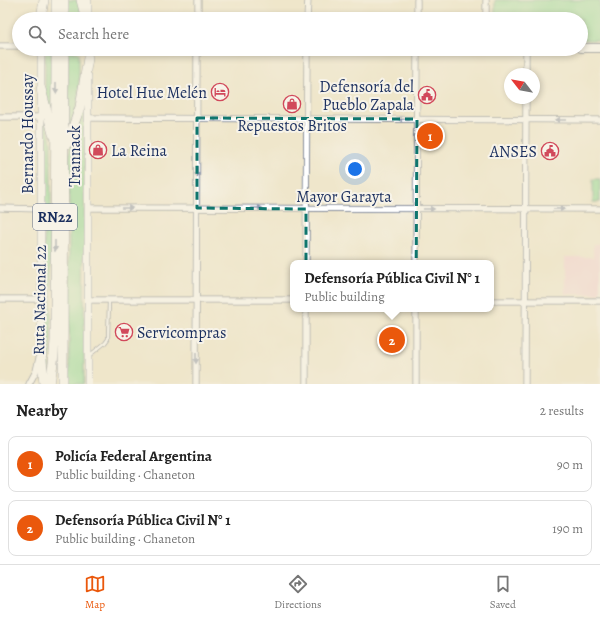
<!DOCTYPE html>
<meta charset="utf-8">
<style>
:root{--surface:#fff;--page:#f6f6f6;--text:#222;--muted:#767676;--line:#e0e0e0;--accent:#ea580c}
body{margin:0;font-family:Alegreya,serif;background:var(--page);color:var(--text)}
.compass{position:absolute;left:504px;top:68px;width:36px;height:36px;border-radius:50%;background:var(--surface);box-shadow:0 2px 6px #0003;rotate:301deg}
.you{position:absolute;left:355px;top:169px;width:14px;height:14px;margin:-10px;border:3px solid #fff;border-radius:50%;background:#1a73e8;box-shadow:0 0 0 6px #1a73e833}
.badge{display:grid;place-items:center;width:26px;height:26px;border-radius:50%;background:var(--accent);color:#fff;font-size:13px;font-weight:700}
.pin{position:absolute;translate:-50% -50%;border:2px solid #fff;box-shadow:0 1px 4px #0006}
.popup{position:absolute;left:290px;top:260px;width:204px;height:52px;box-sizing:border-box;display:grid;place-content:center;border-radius:8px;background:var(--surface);filter:drop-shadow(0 1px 3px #0005);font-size:13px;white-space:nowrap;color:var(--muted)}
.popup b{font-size:15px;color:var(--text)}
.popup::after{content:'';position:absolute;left:50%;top:100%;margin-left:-8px;border:8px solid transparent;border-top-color:var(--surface)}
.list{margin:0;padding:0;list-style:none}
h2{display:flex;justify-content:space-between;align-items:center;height:52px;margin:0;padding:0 16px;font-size:17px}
h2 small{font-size:13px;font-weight:400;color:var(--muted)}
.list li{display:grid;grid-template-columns:26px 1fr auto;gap:12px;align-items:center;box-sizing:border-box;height:56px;margin:0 8px 8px;padding:0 8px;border:1px solid var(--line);border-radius:8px}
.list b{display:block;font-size:15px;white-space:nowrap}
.list p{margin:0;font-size:13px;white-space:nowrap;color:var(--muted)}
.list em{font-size:13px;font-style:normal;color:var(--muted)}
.icon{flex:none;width:22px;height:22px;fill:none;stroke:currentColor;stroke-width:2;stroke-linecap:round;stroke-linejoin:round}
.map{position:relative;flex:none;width:600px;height:384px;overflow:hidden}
.search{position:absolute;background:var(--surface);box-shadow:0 2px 6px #0003;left:12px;right:12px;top:12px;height:44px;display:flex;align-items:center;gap:10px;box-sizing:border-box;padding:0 14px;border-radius:22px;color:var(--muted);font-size:15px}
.sheet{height:180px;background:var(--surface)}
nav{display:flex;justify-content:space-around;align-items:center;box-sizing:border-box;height:56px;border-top:1px solid var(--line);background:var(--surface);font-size:11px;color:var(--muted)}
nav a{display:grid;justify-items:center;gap:2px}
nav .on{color:var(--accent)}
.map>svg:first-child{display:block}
.built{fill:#f6cfd6}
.green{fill:#90dc99;stroke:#56867c}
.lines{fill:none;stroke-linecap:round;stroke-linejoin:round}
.service-casing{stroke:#656f84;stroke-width:4}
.minor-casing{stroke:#656f84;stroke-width:7}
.tertiary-casing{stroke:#656f84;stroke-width:8}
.secondary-casing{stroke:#656f84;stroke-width:10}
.primary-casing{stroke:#656f84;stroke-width:10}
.service{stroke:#fff;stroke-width:2.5}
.minor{stroke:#fff;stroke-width:5.5}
.tertiary{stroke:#fff;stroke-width:7}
.secondary{stroke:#fff;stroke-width:8}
.primary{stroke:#fff;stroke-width:9}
.oneway{fill:#8d97ae}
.marked{fill:none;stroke:#0f766e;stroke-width:3;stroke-dasharray:8 5;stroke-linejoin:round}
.labels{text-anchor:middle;stroke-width:4;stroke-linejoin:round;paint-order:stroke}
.shield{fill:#f7f3e8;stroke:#5d6a87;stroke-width:1}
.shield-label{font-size:15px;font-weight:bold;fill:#1b2f5e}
.poi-label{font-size:16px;fill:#1b2f5e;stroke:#f7f3e8;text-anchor:end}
.street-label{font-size:16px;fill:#1b2f5e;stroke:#f7f3e8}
</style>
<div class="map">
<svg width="600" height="384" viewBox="0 0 600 384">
<rect width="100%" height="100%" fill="#f7f3e8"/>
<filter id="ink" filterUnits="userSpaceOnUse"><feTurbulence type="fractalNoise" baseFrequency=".025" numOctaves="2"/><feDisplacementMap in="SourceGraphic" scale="8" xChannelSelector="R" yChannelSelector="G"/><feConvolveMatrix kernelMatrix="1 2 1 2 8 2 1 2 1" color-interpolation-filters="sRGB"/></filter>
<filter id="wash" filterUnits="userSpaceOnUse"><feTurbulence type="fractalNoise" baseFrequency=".012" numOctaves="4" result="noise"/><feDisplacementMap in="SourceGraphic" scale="16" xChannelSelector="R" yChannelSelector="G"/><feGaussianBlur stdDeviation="0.9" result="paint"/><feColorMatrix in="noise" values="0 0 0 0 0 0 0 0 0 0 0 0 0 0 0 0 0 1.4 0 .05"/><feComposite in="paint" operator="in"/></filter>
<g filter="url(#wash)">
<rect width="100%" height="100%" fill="#efe6cb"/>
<path class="built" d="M 593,244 L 600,244 L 600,294 L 565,294 L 565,257 L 593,257 Z"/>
<g class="green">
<path d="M 67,0 L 79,0 L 82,19 L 67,19 Z"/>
<path d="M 495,0 L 600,0 L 600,40 L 581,40 L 581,19 L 495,19 Z"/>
<path d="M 47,52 L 50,52 L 52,53 L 53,125 L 45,92 L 45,54 Z"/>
<path d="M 70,52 L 77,52 L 79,53 L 79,83 L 78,103 L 68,132 L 68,53 Z"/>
<path d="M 85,90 L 84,384 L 69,384 L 69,154 L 71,142 Z"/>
<path d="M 44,114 L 50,136 L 51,143 L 51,347 L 47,384 L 44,357 Z"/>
<rect x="593" y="179" width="7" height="23"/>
</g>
</g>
<g filter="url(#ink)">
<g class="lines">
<defs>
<path id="service" d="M 90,355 L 105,343 L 108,339 L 109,300"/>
<g id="minor">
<path d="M 198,19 L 198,0"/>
<path d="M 307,19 L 308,0"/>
<path d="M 417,19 L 417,0"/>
<path d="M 486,19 L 486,0"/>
<path d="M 0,46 L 19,46"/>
<path d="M 526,74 L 526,49"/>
<path d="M 0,117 L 41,117"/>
<path d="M 88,118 L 600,120"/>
<path d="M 0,208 L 41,209"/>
<path d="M 88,208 L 600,209"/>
<path d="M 306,263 L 307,49"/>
<path d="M 416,263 L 417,49"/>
<path d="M 0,299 L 41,299"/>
<path d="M 88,300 L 293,300"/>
<path d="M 491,301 L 600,301"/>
<path d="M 29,384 L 36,371 L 39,358"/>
<path d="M 196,384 L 197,49"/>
<path d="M 306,384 L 306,309"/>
<path d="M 416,384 L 416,309"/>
<path d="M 525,384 L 526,98"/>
</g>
<g id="tertiary">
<path d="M 88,0 L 88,19"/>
<path d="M 88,62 L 88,49"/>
<path d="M 41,347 L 41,49"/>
<path d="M 88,384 L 88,76"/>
</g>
<path id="secondary" d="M 581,48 L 600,48"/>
<g id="primary">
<path d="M 81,0 L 86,19"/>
<path d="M 41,18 L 44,0"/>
<path d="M 56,19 L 56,0"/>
<path d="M 64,19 L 64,0"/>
<path d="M 41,89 L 53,134"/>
<path d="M 67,144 L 80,107 L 88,58"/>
<path d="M 41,347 L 44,384"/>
<path d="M 50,384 L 53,363 L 55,341 L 56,49"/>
<path d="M 63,384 L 64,49"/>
</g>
</defs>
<use href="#service" class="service-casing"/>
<use href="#minor" class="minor-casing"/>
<use href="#tertiary" class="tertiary-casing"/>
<use href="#secondary" class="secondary-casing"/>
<use href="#primary" class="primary-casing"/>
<use href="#service" class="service"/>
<use href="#minor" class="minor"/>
<use href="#tertiary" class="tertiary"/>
<use href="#secondary" class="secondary"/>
<use href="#primary" class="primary"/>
</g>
<defs><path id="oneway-solid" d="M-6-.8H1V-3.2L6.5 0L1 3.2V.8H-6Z"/></defs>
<g class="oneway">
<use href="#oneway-solid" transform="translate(56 88) rotate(90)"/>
<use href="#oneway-solid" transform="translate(217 118) rotate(-180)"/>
<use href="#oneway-solid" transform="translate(403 119) rotate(-180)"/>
<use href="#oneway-solid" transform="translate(561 120) rotate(-180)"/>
<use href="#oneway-solid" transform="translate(197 172) rotate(90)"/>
<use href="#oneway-solid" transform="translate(127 208)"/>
<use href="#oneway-solid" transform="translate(257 208)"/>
<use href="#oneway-solid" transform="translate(429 209)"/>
<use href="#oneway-solid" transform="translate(559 209)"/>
<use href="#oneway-solid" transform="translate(55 246) rotate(90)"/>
<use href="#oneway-solid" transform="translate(196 358) rotate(90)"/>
</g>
</g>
<path d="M0 0H600V384H0ZM 197,118 L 417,119 L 416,292 L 407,301 L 306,300 L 306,209 L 197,208 Z" fill="#efe6cb" fill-opacity=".55" fill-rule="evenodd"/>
<path class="marked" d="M 197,118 L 417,119 L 416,292 L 407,301 L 306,300 L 306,209 L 197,208 Z"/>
<defs>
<symbol id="hotel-ring" viewBox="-11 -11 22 22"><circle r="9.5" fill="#f7f3e8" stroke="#d1495b" stroke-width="1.5"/><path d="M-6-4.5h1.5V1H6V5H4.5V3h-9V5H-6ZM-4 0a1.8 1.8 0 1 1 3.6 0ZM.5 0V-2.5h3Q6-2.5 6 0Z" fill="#d1495b"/></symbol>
<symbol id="civic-ring" viewBox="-11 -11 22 22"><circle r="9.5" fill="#f7f3e8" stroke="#d1495b" stroke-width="1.5"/><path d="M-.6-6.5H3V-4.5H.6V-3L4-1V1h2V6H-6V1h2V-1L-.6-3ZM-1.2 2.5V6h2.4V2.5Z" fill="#d1495b"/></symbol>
<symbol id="shop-ring" viewBox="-11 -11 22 22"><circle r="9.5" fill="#f7f3e8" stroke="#d1495b" stroke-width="1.5"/><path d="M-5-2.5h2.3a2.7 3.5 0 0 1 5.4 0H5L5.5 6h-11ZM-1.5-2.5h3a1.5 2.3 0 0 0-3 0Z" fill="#d1495b"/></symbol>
<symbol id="supermarket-ring" viewBox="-11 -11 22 22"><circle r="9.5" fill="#f7f3e8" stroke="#d1495b" stroke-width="1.5"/><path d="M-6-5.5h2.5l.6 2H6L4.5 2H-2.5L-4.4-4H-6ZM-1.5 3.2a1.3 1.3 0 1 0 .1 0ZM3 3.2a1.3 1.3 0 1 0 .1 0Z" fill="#d1495b"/></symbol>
</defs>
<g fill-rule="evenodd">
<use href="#hotel-ring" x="210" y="82" width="20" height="20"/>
<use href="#civic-ring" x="417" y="85" width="20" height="20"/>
<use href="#shop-ring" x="282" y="94" width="20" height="20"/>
<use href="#shop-ring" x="88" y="140" width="20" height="20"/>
<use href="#civic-ring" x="540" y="141" width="20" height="20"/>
<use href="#supermarket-ring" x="114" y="322" width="20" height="20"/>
</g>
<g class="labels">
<rect class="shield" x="33" y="204" width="44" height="26" rx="3"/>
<g class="shield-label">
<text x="55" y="222">RN22</text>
</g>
<g class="poi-label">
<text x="414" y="92">Defensoría del<tspan x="414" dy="18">Pueblo Zapala</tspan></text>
<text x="207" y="98">Hotel Hue Melén</text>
<text x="292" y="131" text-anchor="middle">Repuestos Britos</text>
<text x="111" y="156" text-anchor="start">La Reina</text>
<text x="537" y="157">ANSES</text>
<text x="137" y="338" text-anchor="start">Servicompras</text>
</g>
<g class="street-label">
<text transform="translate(27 134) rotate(-90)" y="6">Bernardo Houssay</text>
<text transform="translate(74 156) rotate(-90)" y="6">Trannack</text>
<text x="344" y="202">Mayor Garayta</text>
<text transform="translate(39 300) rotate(-89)" y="6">Ruta Nacional 22</text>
</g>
</g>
</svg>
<svg class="compass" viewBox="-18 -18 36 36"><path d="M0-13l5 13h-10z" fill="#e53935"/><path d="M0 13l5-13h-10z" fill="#767676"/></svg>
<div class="you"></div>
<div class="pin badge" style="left:430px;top:136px">1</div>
<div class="pin badge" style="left:392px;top:340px">2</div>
<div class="popup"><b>Defensoría Pública Civil N° 1</b>Public building</div>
<div class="search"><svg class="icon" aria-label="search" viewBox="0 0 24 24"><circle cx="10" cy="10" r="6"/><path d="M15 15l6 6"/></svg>Search here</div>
</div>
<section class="sheet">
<h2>Nearby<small>2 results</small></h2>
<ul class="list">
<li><span class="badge">1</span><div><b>Policía Federal Argentina</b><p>Public building · Chaneton</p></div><em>90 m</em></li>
<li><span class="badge">2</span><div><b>Defensoría Pública Civil N° 1</b><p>Public building · Chaneton</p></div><em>190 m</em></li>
</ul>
</section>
<nav>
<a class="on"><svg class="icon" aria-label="map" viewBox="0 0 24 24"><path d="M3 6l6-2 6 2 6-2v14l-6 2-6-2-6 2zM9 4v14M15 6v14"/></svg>Map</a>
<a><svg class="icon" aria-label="directions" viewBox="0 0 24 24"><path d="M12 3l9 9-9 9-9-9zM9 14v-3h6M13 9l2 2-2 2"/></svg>Directions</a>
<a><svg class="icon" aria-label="saved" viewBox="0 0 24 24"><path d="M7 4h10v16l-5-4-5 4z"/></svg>Saved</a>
</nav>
